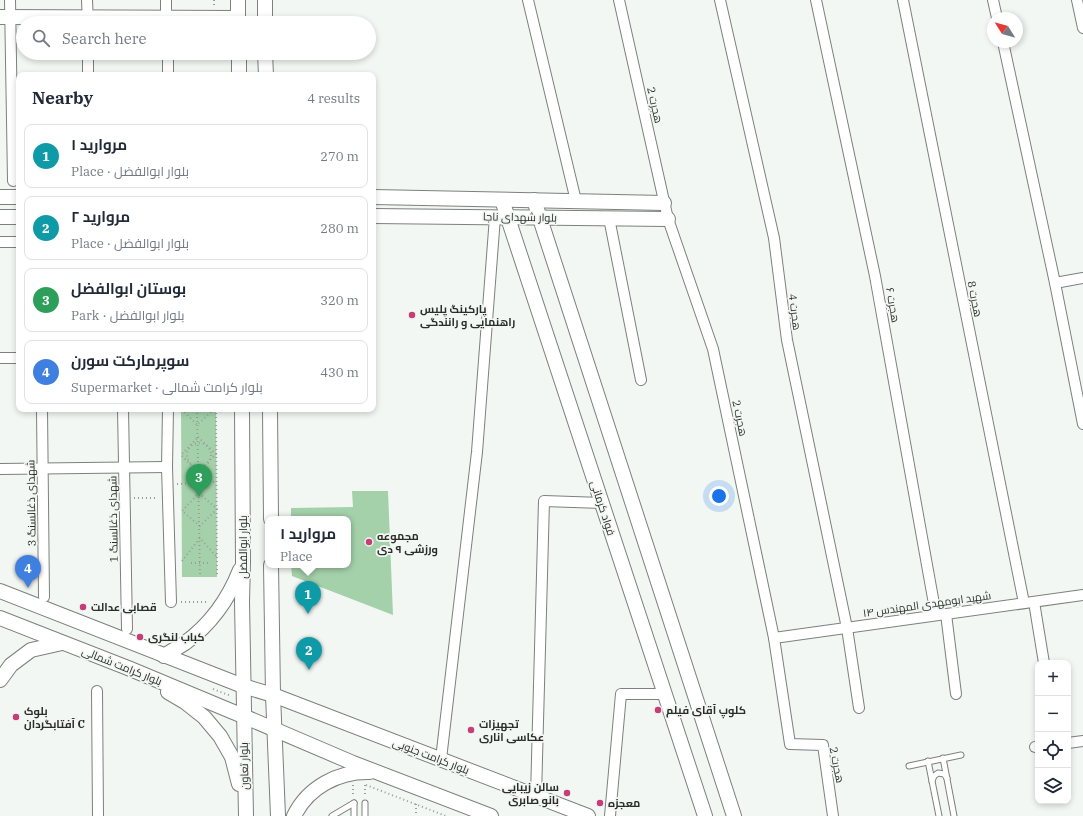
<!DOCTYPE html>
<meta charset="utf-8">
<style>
:root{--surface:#fff;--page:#f2f2f3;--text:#1f2937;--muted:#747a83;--line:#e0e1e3;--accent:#c63d77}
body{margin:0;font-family:"IBM Plex Serif",Cairo,serif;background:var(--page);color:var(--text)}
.controls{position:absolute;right:12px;bottom:12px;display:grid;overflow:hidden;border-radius:8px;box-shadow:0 2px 6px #0003}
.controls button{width:36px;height:36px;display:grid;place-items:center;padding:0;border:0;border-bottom:1px solid var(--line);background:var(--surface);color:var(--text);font:20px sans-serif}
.compass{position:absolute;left:987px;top:12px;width:36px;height:36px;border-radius:50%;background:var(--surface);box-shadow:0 2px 6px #0003;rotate:307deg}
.you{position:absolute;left:719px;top:496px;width:14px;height:14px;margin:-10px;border:3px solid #fff;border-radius:50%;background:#1a73e8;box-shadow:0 0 0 6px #1a73e833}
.badge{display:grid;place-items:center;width:26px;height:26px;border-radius:50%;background:var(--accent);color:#fff;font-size:13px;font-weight:700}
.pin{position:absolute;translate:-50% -33px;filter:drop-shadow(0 1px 2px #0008)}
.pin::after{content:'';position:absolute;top:21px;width:14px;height:12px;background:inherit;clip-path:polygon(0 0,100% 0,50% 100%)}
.popup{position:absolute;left:265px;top:516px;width:86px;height:52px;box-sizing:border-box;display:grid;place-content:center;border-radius:8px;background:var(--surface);filter:drop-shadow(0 1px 3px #0005);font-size:13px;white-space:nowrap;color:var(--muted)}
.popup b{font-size:15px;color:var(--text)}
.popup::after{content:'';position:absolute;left:50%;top:100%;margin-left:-8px;border:8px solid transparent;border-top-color:var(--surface)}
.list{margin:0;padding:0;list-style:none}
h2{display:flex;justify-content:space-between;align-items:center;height:52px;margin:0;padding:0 16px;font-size:17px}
h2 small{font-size:13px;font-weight:400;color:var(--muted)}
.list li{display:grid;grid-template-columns:26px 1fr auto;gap:12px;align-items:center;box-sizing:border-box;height:64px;margin:0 8px 8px;padding:0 8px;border:1px solid var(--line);border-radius:8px}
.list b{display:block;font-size:15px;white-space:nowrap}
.list p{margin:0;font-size:13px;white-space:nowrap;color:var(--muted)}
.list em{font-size:13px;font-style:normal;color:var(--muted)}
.icon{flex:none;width:22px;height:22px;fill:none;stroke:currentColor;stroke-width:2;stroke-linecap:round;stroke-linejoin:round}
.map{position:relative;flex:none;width:1083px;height:816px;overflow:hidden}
.search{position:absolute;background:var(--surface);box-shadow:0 2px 6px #0003;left:16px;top:16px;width:360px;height:44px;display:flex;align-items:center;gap:10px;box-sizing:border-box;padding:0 14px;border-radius:22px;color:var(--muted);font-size:15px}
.panel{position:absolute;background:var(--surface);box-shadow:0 2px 6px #0003;left:16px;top:72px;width:360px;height:340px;border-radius:8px}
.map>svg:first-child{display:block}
.green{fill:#a4d1aa}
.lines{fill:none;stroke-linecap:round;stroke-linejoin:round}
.lane-casing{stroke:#7c817d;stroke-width:7}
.street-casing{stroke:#7c817d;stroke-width:12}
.secondary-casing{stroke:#7c817d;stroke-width:16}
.path{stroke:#999d9a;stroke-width:2;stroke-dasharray:1 3;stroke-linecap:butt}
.lane{stroke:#fff;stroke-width:5}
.street{stroke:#fff;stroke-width:10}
.secondary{stroke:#fff;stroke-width:14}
.poi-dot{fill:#c63d77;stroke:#f2f7f3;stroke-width:1.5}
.labels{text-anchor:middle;stroke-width:3.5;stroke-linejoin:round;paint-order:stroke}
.street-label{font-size:11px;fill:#2b2d2b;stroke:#f2f7f3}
.poi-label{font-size:11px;font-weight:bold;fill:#2b2d2b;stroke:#f2f7f3;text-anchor:start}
</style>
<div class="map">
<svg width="1083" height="816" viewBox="0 0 1083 816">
<rect width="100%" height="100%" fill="#f2f7f3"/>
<g class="green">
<path d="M 181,409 L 216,409 L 217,577 L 182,577 Z"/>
<path d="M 352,491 L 388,491 L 393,615 L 292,576 L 291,565 L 348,565 L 348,519 L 291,519 L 291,508 L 353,507 Z"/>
</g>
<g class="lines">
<defs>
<g id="lane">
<path d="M 943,758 L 954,816"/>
<path d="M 928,761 L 939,816"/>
<path d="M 909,766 L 961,755"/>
<path d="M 932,781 L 934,776 L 938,773 L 944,774 L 947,778"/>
<path d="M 354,803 L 354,816"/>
<path d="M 365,803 L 365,816"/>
<path d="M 332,816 L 354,803"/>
</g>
<g id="street">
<path d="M 10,0 L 13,181"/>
<path d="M 87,0 L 88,23"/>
<path d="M 166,0 L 166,23"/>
<path d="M 528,0 L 576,201"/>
<path d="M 619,0 L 668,219 L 713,349 L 774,638 L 790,744 L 823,745 L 833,816"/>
<path d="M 720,0 L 774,238 L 787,340 L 847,628 L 859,708"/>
<path d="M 816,0 L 875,276 L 936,615"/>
<path d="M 903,0 L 1024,603"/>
<path d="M 993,0 L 997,18"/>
<path d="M 1077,0 L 1083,28"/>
<path d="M 1003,42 L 1055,283 L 1083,424"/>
<path d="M 88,53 L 88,75"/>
<path d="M 168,53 L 168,75"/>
<path d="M 609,218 L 641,380"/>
<path d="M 0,242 L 19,242"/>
<path d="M 1055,283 L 1083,278"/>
<path d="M 0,358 L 19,358"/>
<path d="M 42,409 L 44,597"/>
<path d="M 123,409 L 127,629"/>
<path d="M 168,409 L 167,467 L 171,602"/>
<path d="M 0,469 L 167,467"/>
<path d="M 1034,602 L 1044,663"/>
<path d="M 946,614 L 956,694"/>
<path d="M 774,638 L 1083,595"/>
<path d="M 97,691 L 98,816"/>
<path d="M 1068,743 L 1083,741"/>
<path d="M 1035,747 L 1038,747"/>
<path d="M 441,759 L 477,452 L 495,217"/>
<path d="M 536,796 L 544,501 L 602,503"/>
<path d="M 610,816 L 621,694 L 665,694"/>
</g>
<g id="secondary">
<path d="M 238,0 L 238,23"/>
<path d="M 265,0 L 265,23"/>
<path d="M 0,17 L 238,18"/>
<path d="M 239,53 L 239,75"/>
<path d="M 265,53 L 266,75"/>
<path d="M 0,197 L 19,197"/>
<path d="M 373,197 L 664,203"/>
<path d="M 502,200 L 705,816"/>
<path d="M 534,200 L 734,816"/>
<path d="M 373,216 L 668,219"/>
<path d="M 0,217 L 19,217"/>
<path d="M 242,409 L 243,562 L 242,602 L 246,816"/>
<path d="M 270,409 L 271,519"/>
<path d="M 271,565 L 273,695 L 278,816"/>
<path d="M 0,591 L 243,686 L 273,695 L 588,816"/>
<path d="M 0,618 L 128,668 L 243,716 L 353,763 L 491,816"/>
<path d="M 164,656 C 171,651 179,647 185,643 C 211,624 229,598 240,570"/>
<path d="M 0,680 L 11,665 L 31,650 L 62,643"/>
<path d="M 168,692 L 185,702 L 204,717 L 220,736 L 232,757 L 239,784"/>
<path d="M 294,816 C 308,787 339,771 370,772"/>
</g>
</defs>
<use href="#lane" class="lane-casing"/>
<use href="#street" class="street-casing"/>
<use href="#secondary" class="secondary-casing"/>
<g class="path">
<path d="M 214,0 L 214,7"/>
<path d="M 182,409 L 197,425 L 214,409"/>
<path d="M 197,409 L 200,577"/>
<path d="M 216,409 L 217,577"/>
<path d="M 198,437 L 216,454 L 198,472 L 181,455 Z"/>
<circle cx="199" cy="455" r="12"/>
<path d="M 177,484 L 216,482"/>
<path d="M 199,493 L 217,509 L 200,526 L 182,511 Z"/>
<path d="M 134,498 L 158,498"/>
<path d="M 182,561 L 200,538 L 216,556"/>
<path d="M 191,563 L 210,563"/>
<path d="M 181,602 L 209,602"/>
<path d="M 213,689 L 231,696"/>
<path d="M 353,785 L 353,797"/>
<path d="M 365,785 L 365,796"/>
<path d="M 366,785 L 446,816"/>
<path d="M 416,804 L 416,816"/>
</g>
<use href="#lane" class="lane"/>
<use href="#street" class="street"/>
<use href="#secondary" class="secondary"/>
</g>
<g class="poi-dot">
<circle cx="412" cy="315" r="4"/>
<circle cx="369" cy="542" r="4"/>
<circle cx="83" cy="607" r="4"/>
<circle cx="140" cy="637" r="4"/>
<circle cx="658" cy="710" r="4"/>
<circle cx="16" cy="717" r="4"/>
<circle cx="471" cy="730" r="4"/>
<circle cx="567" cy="793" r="4"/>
<circle cx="600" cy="803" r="4"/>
</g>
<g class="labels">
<g class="street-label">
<text transform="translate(655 105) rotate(77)" y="4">هجرت 2</text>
<text transform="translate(520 217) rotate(1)" y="4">بلوار شهدای ناجا</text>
<text transform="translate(975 299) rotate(79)" y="4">هجرت 8</text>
<text transform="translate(893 305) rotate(80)" y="4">هجرت ۶</text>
<text transform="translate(795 312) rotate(83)" y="4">هجرت 4</text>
<text transform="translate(740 418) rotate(78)" y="4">هجرت 2</text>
<text transform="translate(31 503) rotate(-91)" y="4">شهدای ذغالسنگ 3</text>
<text transform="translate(603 508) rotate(72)" y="4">فواد کرمانی</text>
<text transform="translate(113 519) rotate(-91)" y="4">شهدای ذغالسنگ 1</text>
<text transform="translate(243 547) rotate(-90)" y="4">بلوار ابوالفضل</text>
<text transform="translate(927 604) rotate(-8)" y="4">شهید ابومهدی المهندس ۱۴</text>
<text transform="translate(122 666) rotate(22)" y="4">بلوار کرامت شمالی</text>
<text transform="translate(431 756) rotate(21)" y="4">بلوار کرامت جنوبی</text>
<text transform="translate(837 765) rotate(79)" y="4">هجرت 2</text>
<text transform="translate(244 766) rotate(-91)" y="4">بلوار تعاون</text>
</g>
<g class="poi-label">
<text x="420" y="313">پارکینگ پلیس<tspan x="420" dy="13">راهنمایی و رانندگی</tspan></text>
<text x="377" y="540">مجموعه<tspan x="377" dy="13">ورزشی ۹ دی</tspan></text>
<text x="91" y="611">قصابی عدالت</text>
<text x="148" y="641">کباب لنگری</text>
<text x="666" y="714">کلوپ آقای فیلم</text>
<text x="24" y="715">بلوک<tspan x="24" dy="13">آفتابگردان C</tspan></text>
<text x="479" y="728">تجهیزات<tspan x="479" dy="13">عکاسی اناری</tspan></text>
<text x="559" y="791" text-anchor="end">سالن زیبایی<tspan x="559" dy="13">بانو صابری</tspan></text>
<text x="608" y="807">معجزه</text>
</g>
</g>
</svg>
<div class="controls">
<button>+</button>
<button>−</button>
<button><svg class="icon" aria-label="locate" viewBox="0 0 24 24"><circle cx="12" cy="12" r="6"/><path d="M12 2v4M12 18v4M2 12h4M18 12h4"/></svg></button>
<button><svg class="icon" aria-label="layers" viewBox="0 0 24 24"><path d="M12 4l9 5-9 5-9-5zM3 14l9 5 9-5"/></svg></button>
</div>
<svg class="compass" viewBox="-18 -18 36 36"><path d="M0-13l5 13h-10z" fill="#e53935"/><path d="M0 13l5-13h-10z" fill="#747a83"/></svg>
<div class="you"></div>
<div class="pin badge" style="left:308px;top:614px;background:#0f9aa8">1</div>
<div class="popup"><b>مروارید ۱</b>Place</div>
<div class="pin badge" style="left:309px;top:670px;background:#0f9aa8">2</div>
<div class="pin badge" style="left:199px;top:497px;background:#2e9e5b">3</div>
<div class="pin badge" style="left:28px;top:588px;background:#3f7fe0">4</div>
<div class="search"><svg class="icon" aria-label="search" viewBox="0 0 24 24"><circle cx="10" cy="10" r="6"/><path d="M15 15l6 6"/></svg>Search here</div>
<section class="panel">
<h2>Nearby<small>4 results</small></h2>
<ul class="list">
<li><span class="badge" style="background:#0f9aa8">1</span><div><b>مروارید ۱</b><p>Place · بلوار ابوالفضل</p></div><em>270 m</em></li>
<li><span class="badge" style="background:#0f9aa8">2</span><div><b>مروارید ۲</b><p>Place · بلوار ابوالفضل</p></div><em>280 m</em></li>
<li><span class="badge" style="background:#2e9e5b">3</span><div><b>بوستان ابوالفضل</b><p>Park · بلوار ابوالفضل</p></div><em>320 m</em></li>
<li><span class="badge" style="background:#3f7fe0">4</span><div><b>سوپرمارکت سورن</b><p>Supermarket · بلوار کرامت شمالی</p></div><em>430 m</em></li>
</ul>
</section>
</div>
